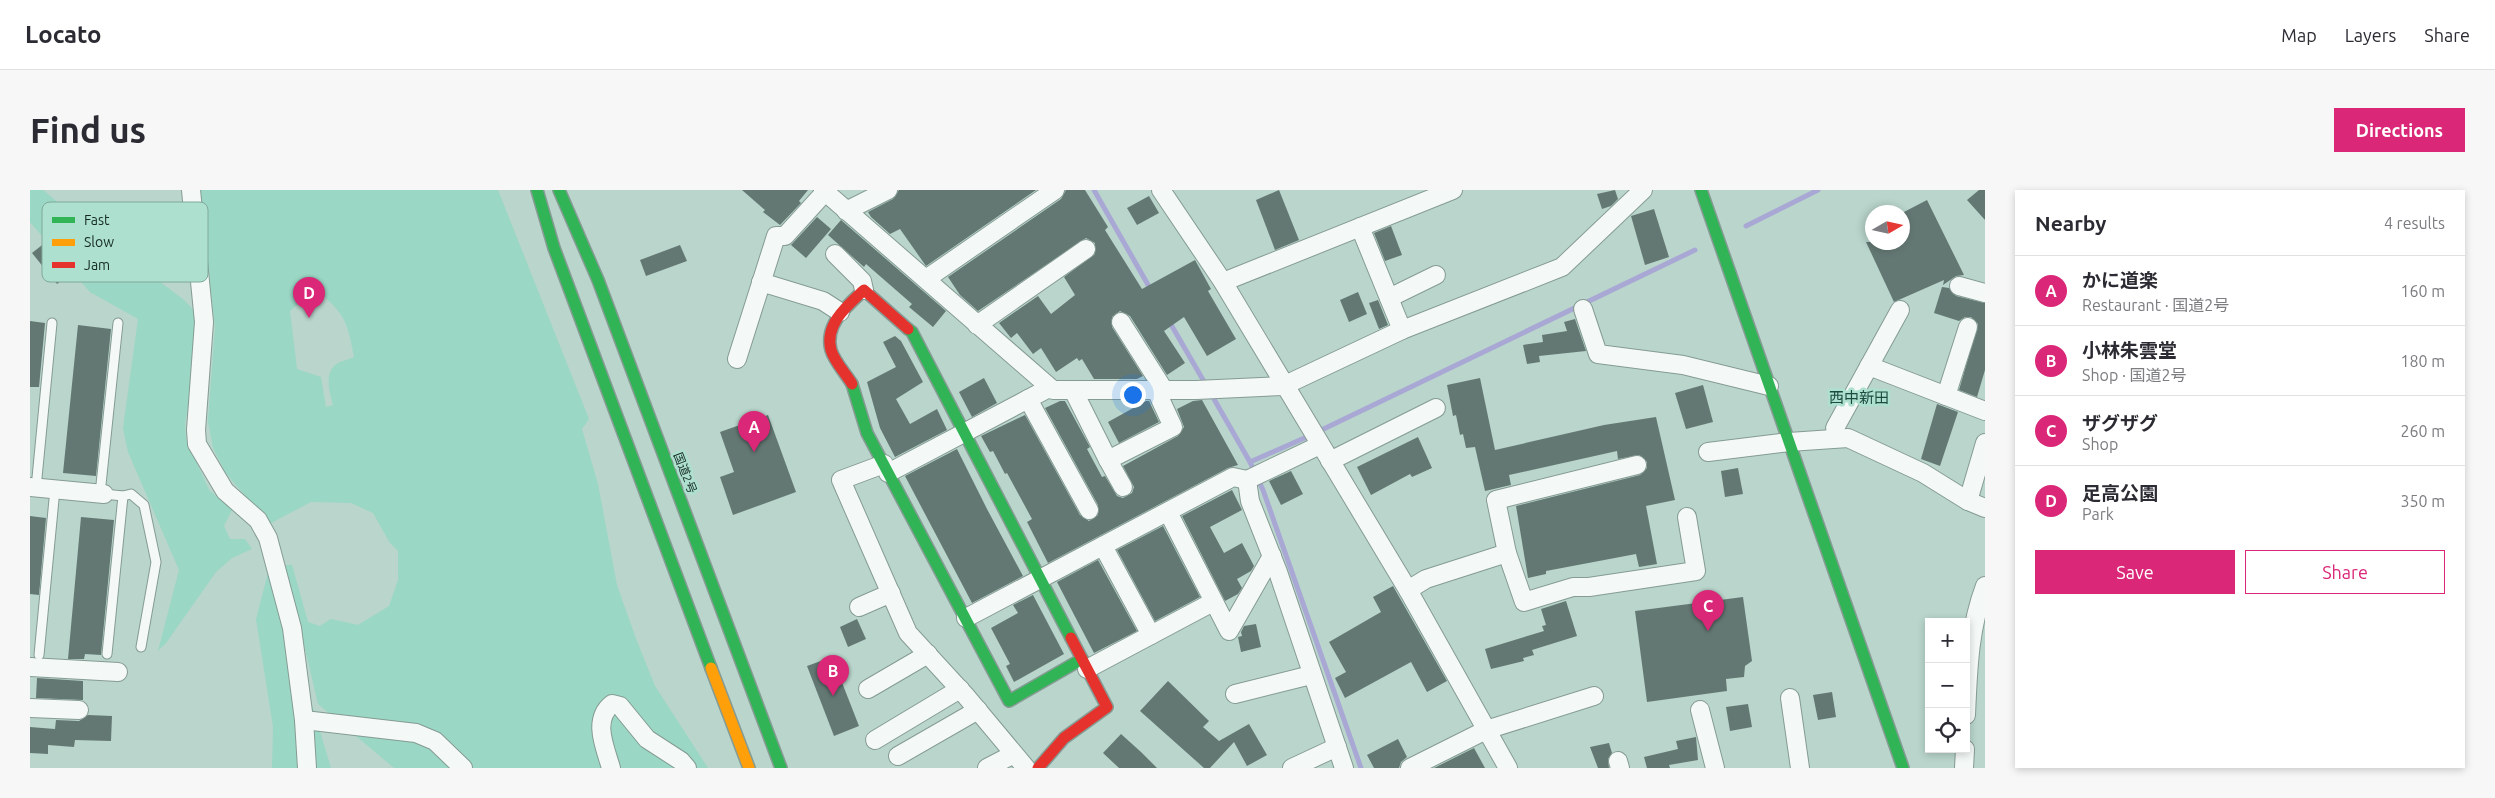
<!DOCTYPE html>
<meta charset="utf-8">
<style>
:root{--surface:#fff;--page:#f7f7f7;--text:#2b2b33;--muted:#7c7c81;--line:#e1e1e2;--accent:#db2777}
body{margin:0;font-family:Ubuntu,"Noto Sans JP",sans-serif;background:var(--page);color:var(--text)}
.controls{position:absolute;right:15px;bottom:15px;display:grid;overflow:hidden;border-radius:0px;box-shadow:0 2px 8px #0003}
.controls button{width:45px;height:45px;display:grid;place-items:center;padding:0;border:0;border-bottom:1px solid var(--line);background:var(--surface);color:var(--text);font:25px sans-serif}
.compass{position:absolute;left:1835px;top:15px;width:45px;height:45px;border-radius:50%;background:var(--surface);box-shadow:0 2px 8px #0003;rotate:81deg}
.you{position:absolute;left:1102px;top:204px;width:18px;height:18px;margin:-12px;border:4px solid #fff;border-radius:50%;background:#1a73e8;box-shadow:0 0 0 8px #1a73e833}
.badge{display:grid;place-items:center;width:32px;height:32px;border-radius:50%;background:var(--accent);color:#fff;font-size:16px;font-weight:700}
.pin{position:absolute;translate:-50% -41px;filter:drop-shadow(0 1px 2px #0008)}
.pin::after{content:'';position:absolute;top:26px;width:18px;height:15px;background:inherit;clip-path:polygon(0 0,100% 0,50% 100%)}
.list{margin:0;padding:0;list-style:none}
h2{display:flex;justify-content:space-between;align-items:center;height:65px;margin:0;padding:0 20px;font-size:21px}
h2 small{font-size:16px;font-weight:400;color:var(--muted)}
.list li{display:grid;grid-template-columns:32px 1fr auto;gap:15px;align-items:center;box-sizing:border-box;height:70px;padding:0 20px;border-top:1px solid var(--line)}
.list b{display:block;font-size:19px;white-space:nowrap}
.list p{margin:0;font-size:16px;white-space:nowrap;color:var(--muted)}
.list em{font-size:16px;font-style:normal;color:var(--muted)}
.actions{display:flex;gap:10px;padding:15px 20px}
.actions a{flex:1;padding:11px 0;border:1px solid var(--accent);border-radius:0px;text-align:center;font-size:18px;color:var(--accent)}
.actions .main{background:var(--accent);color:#fff}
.icon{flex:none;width:28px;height:28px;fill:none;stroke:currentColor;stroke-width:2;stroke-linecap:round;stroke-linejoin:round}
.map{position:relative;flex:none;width:1955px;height:578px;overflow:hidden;border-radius:0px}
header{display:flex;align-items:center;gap:30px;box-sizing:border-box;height:70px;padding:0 25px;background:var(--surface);border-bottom:1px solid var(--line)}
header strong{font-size:24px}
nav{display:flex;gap:28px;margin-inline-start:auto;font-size:18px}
.intro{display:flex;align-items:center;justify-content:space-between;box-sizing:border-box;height:120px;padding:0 30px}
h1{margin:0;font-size:35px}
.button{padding:12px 22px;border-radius:0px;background:var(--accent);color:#fff;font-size:18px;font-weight:700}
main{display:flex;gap:30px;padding:0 30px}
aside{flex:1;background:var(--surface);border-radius:0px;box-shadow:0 2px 8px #0003}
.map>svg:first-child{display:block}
.green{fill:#9ad7c4;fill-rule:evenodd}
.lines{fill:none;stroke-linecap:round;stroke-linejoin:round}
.stream{stroke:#a9a8d5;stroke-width:5}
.building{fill:#647873}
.lane-casing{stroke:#859b93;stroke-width:11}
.street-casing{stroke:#859b93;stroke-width:20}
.fast-casing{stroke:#859b93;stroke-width:14}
.slow-casing{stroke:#859b93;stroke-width:14}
.jam-casing{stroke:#859b93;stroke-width:14}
.lane{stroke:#f4f9f7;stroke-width:9}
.street{stroke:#f4f9f7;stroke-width:18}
.fast{stroke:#30b455;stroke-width:11}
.slow{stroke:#ff9f0a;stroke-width:11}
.jam{stroke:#e5322d;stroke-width:11}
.labels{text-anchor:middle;stroke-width:5;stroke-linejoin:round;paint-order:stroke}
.street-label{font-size:12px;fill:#152923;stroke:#aee0cf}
.quarter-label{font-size:15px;fill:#1c4c3f;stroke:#aee0cf}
.key{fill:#aee0cf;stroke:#80a99b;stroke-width:1}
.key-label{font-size:14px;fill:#152923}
</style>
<header>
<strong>Locato</strong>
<nav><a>Map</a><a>Layers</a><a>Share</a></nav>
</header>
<div class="intro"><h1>Find us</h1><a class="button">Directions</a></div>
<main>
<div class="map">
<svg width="1955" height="578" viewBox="0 0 1955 578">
<rect width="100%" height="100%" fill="#b9d5cc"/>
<g class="green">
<path d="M 0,0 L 13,0 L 91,65 L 105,64 L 121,60 L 121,85 L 154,110 L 169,126 L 165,181 L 155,233 L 156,249 L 179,300 L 202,320 L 194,336 L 200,349 L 215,349 L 222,359 L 202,368 L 186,382 L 136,453 L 128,461 L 149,380 L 98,262 L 93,238 L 108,129 L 60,102 L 0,32 Z"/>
<path d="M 169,0 L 468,0 L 559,229 L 552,239 L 568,294 L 587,395 L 605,446 L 625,496 L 678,578 L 364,578 L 288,514 L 270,437 L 253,375 L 262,375 L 278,432 L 290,436 L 301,429 L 328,435 L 359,416 L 368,390 L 368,361 L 360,353 L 343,323 L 321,313 L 281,312 L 239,334 L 195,282 L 183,258 L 178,231 L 185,137 ZM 285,99 C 315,124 317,129 324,167 C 319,170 309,171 305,175 C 294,185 300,203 303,215 L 296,217 L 291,187 L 267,179 L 260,121 Z"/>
<path d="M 240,375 L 301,578 L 242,578 L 243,537 L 226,429 Z"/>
</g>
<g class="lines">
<g class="stream">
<path d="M 1064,0 L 1121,100"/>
<path d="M 1716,36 L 1788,0"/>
<path d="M 1139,131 L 1176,195"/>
<path d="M 1180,202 L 1220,272 L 1233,300 L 1331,578"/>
<path d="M 1220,272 L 1279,246 L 1665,60"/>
</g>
</g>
<g class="building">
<path d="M 712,0 L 778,0 L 769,11 L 771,13 L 750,35 L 733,22 L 735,20 Z"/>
<path d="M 869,0 L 1006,0 L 896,76 L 870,39 L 860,44 L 841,27 L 838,22 L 863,9 Z"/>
<path d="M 1036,0 L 1055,0 L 1078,37 L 1075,40 L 1112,99 L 1165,70 L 1181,99 L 1178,101 L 1206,149 L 1177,166 L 1154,127 L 1134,141 L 1155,173 L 1137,185 L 1100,126 L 1090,121 L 1082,127 L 1082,137 L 1113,186 L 1107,189 L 1064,189 L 1052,169 L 1049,171 L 1047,168 L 1026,182 L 1011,158 L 1003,164 L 987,143 L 981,148 L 969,133 L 1008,106 L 1021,124 L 1045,105 L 1034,87 L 1065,64 L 1065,53 L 1056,48 L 948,121 L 930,105 L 918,87 L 1031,9 Z"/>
<path d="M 1249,0 L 1269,50 L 1245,60 L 1226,10 Z"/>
<path d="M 1585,0 L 1588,9 L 1581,16 L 1572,19 L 1567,4 Z"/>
<path d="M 1949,0 L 1955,0 L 1955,30 L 1937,10 Z"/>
<path d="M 1119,6 L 1129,23 L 1107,35 L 1097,18 Z"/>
<path d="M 1897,10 L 1934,85 L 1926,86 L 1913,95 L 1914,90 L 1864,112 L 1836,52 L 1872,52 L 1872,23 Z"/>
<path d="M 1624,19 L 1639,67 L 1615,75 L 1601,26 Z"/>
<path d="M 787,27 L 801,39 L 776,68 L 761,55 Z"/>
<path d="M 811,30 L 916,121 L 903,137 L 879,117 L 882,114 L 836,74 L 834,77 L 798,45 Z"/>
<path d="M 1361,36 L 1372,65 L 1355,71 L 1344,43 Z"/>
<path d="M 16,52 L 40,84 L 27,94 L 2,63 Z"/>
<path d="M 650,55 L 657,71 L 616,86 L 610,70 Z"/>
<path d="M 1912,97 L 1919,98 L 1926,106 L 1955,113 L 1955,180 L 1947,207 L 1929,200 L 1948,134 L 1941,127 L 1935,127 L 1929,131 L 1904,123 Z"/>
<path d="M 1328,102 L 1337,124 L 1319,132 L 1310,110 Z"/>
<path d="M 1348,110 L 1358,135 L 1349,139 L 1339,113 Z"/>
<path d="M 1545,129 L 1556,161 L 1509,166 L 1510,172 L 1497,174 L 1493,155 L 1513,152 L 1512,145 L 1537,141 L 1534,132 Z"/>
<path d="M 0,131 L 15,133 L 9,197 L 0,197 Z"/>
<path d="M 48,135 L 81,139 L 66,286 L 33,283 Z"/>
<path d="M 865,146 L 871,151 L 893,192 L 866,209 L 880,234 L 907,219 L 917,240 L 865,267 L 850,238 L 837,192 L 866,177 L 853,152 Z"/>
<path d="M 954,188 L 967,213 L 942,227 L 929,202 Z"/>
<path d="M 1450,188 L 1465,260 L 1574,235 L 1626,227 L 1645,310 L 1616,316 L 1627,374 L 1609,377 L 1606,364 L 1516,381 L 1516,384 L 1498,388 L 1486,316 L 1610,285 L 1617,278 L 1617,272 L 1609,265 L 1588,269 L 1587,261 L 1479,285 L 1481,295 L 1455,301 L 1445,257 L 1436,258 L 1433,244 L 1430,245 L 1426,225 L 1423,226 L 1417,195 Z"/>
<path d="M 1673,195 L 1683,232 L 1656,239 L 1645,203 Z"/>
<path d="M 1172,210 L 1208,275 L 1198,278 L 1018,373 L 997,332 L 1002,329 L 977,283 L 975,284 L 963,261 L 960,262 L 951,246 L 995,225 L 1050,325 L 1059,331 L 1068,325 L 1068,315 L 1015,218 L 1030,211 L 1035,211 L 1060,257 L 1057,259 L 1072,287 L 1075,286 L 1087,306 L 1093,308 L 1102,303 L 1104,297 L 1093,276 L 1148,246 L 1154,237 L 1147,219 L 1163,211 Z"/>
<path d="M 1116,211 L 1119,211 L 1129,232 L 1089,253 L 1078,232 Z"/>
<path d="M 1907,214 L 1928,222 L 1910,276 L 1891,269 Z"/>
<path d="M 738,225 L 766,302 L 703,325 L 690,287 L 704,282 L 690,242 Z"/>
<path d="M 1388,247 L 1402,278 L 1382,287 L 1380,284 L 1341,305 L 1327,277 Z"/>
<path d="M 927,259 L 957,319 L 993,386 L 942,413 L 875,286 Z"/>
<path d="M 1708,278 L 1713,304 L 1695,307 L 1691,281 Z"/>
<path d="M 1261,281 L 1273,304 L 1251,315 L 1239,291 Z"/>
<path d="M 1202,300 L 1212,320 L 1180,337 L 1194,363 L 1212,353 L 1224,376 L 1221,381 L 1207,389 L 1212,398 L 1208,404 L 1195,411 L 1152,326 Z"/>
<path d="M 0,326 L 16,328 L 9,405 L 0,404 Z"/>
<path d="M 51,327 L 84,330 L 71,465 L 55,464 L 54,469 L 38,469 Z"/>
<path d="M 1133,336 L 1170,407 L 1125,431 L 1087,360 Z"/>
<path d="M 1068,370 L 1107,441 L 1064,463 L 1027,392 Z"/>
<path d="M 1363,396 L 1417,491 L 1397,502 L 1381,472 L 1315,508 L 1305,488 L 1316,482 L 1299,452 L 1351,422 L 1343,407 Z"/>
<path d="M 1003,405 L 1034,464 L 984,492 L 976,476 L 980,474 L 961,438 L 988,423 L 983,415 Z"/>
<path d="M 1713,407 L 1722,471 L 1715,476 L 1714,487 L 1696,489 L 1697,501 L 1617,512 L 1605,421 Z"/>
<path d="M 1536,411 L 1547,446 L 1502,460 L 1504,465 L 1493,468 L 1494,471 L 1461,479 L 1455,459 L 1514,441 L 1512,436 L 1516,435 L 1511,419 Z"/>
<path d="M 827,429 L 836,449 L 818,457 L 810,437 Z"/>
<path d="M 1226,434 L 1231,457 L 1211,462 L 1208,447 L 1212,446 L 1211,442 L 1214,436 Z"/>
<path d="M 802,467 L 829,536 L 804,546 L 777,476 Z"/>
<path d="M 7,488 L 53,491 L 53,510 L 6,508 Z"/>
<path d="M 1138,491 L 1179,531 L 1173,537 L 1189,551 L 1219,534 L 1237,565 L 1217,576 L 1204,552 L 1180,578 L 1174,578 L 1110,521 Z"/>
<path d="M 1802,502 L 1806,527 L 1788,530 L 1783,505 Z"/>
<path d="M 1718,514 L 1722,537 L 1700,541 L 1696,517 Z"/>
<path d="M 58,525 L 82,526 L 81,551 L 45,550 L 44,557 L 18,555 L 18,564 L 0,563 L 0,537 L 25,539 L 26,530 L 49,531 Z"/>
<path d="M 1091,544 L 1111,562 L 1127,578 L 1089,578 L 1073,563 Z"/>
<path d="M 1666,547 L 1668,570 L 1639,575 L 1640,578 L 1617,578 L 1614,567 L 1648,559 L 1646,551 Z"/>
<path d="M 1368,549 L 1377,567 L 1371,572 L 1369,578 L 1344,578 L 1337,565 Z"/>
<path d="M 1579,553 L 1582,563 L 1578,569 L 1579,578 L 1568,578 L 1560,557 Z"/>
<path d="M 1444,558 L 1455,578 L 1404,578 Z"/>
</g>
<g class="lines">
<defs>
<g id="lane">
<path d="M 6,298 L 22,133"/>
<path d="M 70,304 L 88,133"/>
<path d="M 74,304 L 93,306 L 101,304 L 114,315 L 126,372 L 111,457"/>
<path d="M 77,464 L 93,306"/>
<path d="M 9,465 L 25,299"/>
</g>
<g id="street">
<path d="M 161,0 L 174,132 L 166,240 L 167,254 L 195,301 L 228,330 L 238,348 L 262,438 L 274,530 L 277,578"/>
<path d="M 793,0 L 1023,200 L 1166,200 L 1253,196 L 1372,140"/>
<path d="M 1131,0 L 1193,92 L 1378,400 L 1478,578"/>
<path d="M 816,21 L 858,0"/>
<path d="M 1330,37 L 1372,140 L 1532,77 L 1613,0"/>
<path d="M 805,64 L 832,91 L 834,100"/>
<path d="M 896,89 L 1025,0"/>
<path d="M 731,92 L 793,111 L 810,122"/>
<path d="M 1193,92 L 1423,0"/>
<path d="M 1929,96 L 1955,103"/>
<path d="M 1359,108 L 1406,85"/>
<path d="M 1553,119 L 1568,164 L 1653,175 L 1739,196"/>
<path d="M 1091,132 L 1134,200"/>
<path d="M 947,135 L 1056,59"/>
<path d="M 707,169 L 746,46 L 755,46 L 795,2"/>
<path d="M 1839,176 L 1955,221"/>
<path d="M 1043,200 L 1078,270 L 1143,237 L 1126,200"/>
<path d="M 1916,206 L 1938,137"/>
<path d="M 998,209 L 1059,320"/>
<path d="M 1805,238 L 1870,120"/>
<path d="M 1290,255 L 1217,290 L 1220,311 L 1248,382 L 1314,578"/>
<path d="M 1678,262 L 1759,252 L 1818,248 L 1893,283 L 1938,311 L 1955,318"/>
<path d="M 1078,270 L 1093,297"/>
<path d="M 1300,271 L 1406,218"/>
<path d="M 854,274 L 811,290 L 878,443 L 935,505 L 996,578"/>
<path d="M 858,283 L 1019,198"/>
<path d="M 0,297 L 74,304"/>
<path d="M 1938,311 L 1955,253"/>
<path d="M 1138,322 L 1199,441 L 1242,366"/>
<path d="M 1073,356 L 1121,445"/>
<path d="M 1477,363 L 1494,412 L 1543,397 L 1559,397 L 1666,381 L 1657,327"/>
<path d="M 1378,400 L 1396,389 L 1477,363 L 1466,310 L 1607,275"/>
<path d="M 829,417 L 861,403"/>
<path d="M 936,428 L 1203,287 L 1217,290"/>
<path d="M 0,477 L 88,482"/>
<path d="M 1057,479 L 1183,412"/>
<path d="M 838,499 L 898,464"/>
<path d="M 1205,504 L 1281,485"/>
<path d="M 1760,508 L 1770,578"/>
<path d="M 0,518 L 49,520"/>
<path d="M 1670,520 L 1685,578"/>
<path d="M 1936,525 C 1938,481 1939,438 1955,396"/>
<path d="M 274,530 L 386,543 L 405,551 L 433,578"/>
<path d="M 845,550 L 930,499"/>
<path d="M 868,566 L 948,520"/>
<path d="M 1588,571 L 1590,578"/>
<path d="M 581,578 C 575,557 562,530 582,514 L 590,516 L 617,549 L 651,571 L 657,578"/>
<path d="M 957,578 L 984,564"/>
<path d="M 1262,578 L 1307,557"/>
<path d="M 1380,578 L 1456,540 L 1564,506"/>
<path d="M 1934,578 L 1935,559"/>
</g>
<g id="fast">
<path d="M 507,0 L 524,58 L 681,478"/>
<path d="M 529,0 L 568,90 L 751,578"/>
<path d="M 1671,0 L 1873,578"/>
<path d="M 878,139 L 882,142 L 1041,448"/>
<path d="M 822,194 L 837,243 L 979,511 L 1052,469"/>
</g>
<path id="slow" d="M 681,478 L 719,578"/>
<g id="jam">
<path d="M 822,194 C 816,184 804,171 801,160 C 794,134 818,115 834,100 L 878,139"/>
<path d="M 1008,578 L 1034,548 L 1077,517 L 1041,448"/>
</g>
</defs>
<use href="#lane" class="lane-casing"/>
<use href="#street" class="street-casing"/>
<use href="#fast" class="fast-casing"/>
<use href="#slow" class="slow-casing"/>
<use href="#jam" class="jam-casing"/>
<use href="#lane" class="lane"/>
<use href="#street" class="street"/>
<use href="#fast" class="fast"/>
<use href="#slow" class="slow"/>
<use href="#jam" class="jam"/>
</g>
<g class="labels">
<g class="street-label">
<text transform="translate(655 283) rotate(69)" y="4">国道2号</text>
</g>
<g class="quarter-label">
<text x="1829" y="213">西中新田</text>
</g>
</g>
<rect x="12" y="12" width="166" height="80" rx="8" class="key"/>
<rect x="22" y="27" width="23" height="6" fill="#30b455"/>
<rect x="22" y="49" width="23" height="7" fill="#ff9f0a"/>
<rect x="22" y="72" width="23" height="6" fill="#e5322d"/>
<g class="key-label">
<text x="54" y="35">Fast</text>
<text x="54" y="57">Slow</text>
<text x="54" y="80">Jam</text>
</g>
</svg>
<div class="controls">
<button>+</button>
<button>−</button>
<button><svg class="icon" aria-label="locate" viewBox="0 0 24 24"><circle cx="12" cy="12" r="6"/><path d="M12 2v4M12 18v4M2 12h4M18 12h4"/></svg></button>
</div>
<svg class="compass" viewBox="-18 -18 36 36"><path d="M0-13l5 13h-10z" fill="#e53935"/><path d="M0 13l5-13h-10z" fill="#7c7c81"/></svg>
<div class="you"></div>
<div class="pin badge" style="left:724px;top:262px">A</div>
<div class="pin badge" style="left:803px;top:506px">B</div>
<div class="pin badge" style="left:1678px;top:441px">C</div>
<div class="pin badge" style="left:279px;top:128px">D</div>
</div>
<aside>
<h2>Nearby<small>4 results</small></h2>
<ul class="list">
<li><span class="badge">A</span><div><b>かに道楽</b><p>Restaurant · 国道2号</p></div><em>160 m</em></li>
<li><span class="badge">B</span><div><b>小林朱雲堂</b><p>Shop · 国道2号</p></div><em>180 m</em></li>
<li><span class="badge">C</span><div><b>ザグザグ</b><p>Shop</p></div><em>260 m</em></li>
<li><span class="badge">D</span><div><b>足高公園</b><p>Park</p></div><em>350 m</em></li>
</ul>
<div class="actions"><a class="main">Save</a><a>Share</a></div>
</aside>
</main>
